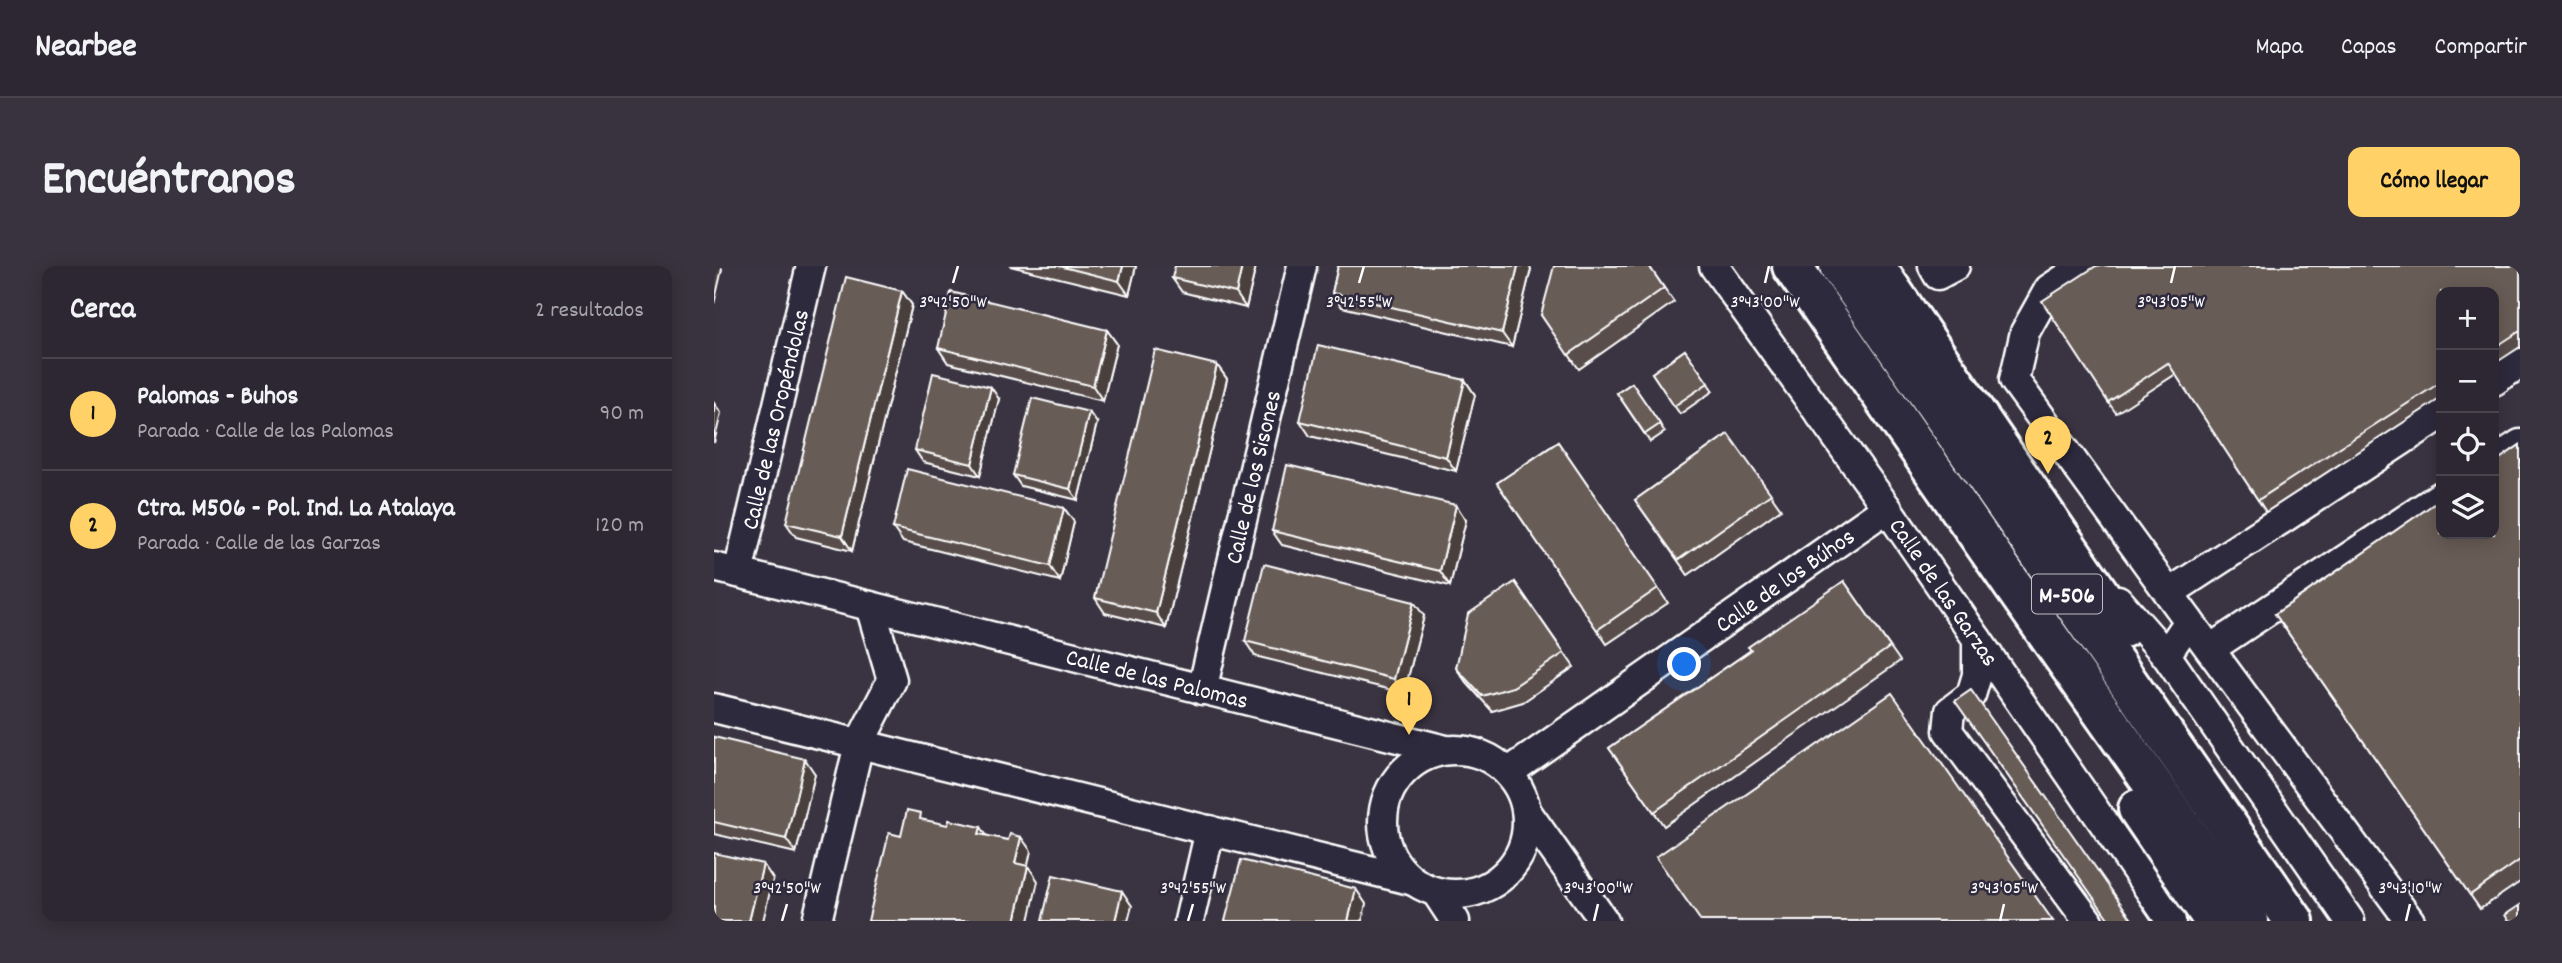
<!DOCTYPE html>
<html lang="es">
<meta charset="utf-8">
<style>
:root{--surface:#2c2732;--page:#38333e;--text:#f1f3f6;--muted:#a6a5ac;--line:#48444d;--accent:#ffd166}
body{margin:0;font-family:Dekko,sans-serif;background:var(--page);color:var(--text)}
.controls{position:absolute;right:21px;top:21px;display:grid;overflow:hidden;border-radius:14px;box-shadow:0 4px 18px #0003}
.controls button{width:63px;height:63px;display:grid;place-items:center;padding:0;border:0;border-bottom:2px solid var(--line);background:var(--surface);color:var(--text);font:35px sans-serif}
.you{position:absolute;left:971px;top:399px;width:24px;height:24px;margin:-18px;border:5px solid #fff;border-radius:50%;background:#1a73e8;box-shadow:0 0 0 10px #1a73e833}
.badge{display:grid;place-items:center;width:46px;height:46px;border-radius:50%;background:var(--accent);color:#111;font-size:23px;font-weight:700}
.pin{position:absolute;translate:-50% -58px;filter:drop-shadow(0 2px 4px #0008)}
.pin::after{content:'';position:absolute;top:37px;width:24px;height:21px;background:inherit;clip-path:polygon(0 0,100% 0,50% 100%)}
.list{margin:0;padding:0;list-style:none}
h2{display:flex;justify-content:space-between;align-items:center;height:91px;margin:0;padding:0 28px;font-size:30px}
h2 small{font-size:23px;font-weight:400;color:var(--muted)}
.list li{display:grid;grid-template-columns:46px 1fr auto;gap:21px;align-items:center;box-sizing:border-box;height:112px;padding:0 28px;border-top:2px solid var(--line)}
.list b{display:block;font-size:26px;white-space:nowrap}
.list p{margin:0;font-size:23px;white-space:nowrap;color:var(--muted)}
.list em{font-size:23px;font-style:normal;color:var(--muted)}
.icon{flex:none;width:38px;height:38px;fill:none;stroke:currentColor;stroke-width:2;stroke-linecap:round;stroke-linejoin:round}
.map{position:relative;flex:none;width:1806px;height:655px;overflow:hidden;border-radius:14px}
header{display:flex;align-items:center;gap:42px;box-sizing:border-box;height:98px;padding:0 35px;background:var(--surface);border-bottom:2px solid var(--line)}
header strong{font-size:33px}
nav{display:flex;gap:38px;margin-inline-start:auto;font-size:24px}
.intro{display:flex;align-items:center;justify-content:space-between;box-sizing:border-box;height:168px;padding:0 42px}
h1{margin:0;font-size:49px}
.button{padding:18px 32px;border-radius:14px;background:var(--accent);color:#111;font-size:24px;font-weight:700}
main{display:flex;gap:42px;padding:0 42px}
aside{flex:1;background:var(--surface);border-radius:14px;box-shadow:0 4px 18px #0003}
.map>svg:first-child{display:block}
.lines{fill:none;stroke-linecap:round;stroke-linejoin:round}
.minor-casing{stroke:#fff;stroke-width:33}
.highway-casing{stroke:#fff;stroke-width:44}
.minor{stroke:#2f2a3d;stroke-width:28}
.highway{stroke:#2f2a3d;stroke-width:38}
.wall{fill:#594e4b;stroke:#fff;stroke-width:2}
.shaded-wall{fill:#49403d;stroke:#fff;stroke-width:2}
.building{fill:#685b57;stroke:#fff;stroke-width:2}
.ticks{fill:none;stroke:#fff;stroke-width:2.5}
.labels{text-anchor:middle;stroke-width:5;stroke-linejoin:round;paint-order:stroke}
.shield{fill:#2f2a3d;stroke:#c1bfc5;stroke-width:2}
.shield-label{font-size:23px;font-weight:bold;fill:#fff}
.street-label{font-size:24px;fill:#fff;stroke:#2f2a3d}
.ticks-label{font-size:18px;text-anchor:middle;fill:#fff;stroke:#2f2a3d;stroke-width:5;stroke-linejoin:round;paint-order:stroke}
</style>
<header>
<strong>Nearbee</strong>
<nav><a>Mapa</a><a>Capas</a><a>Compartir</a></nav>
</header>
<div class="intro"><h1>Encuéntranos</h1><a class="button">Cómo llegar</a></div>
<main>
<aside>
<h2>Cerca<small>2 resultados</small></h2>
<ul class="list">
<li><span class="badge">1</span><div><b>Palomas - Buhos</b><p>Parada · Calle de las Palomas</p></div><em>90 m</em></li>
<li><span class="badge">2</span><div><b>Ctra. M506 - Pol. Ind. La Atalaya</b><p>Parada · Calle de las Garzas</p></div><em>120 m</em></li>
</ul>
</aside>
<div class="map">
<svg width="1806" height="655" viewBox="0 0 1806 655">
<rect width="100%" height="100%" fill="#3a3442"/>
<filter id="ink" filterUnits="userSpaceOnUse"><feTurbulence type="fractalNoise" baseFrequency=".0143" numOctaves="2"/><feDisplacementMap in="SourceGraphic" scale="14" xChannelSelector="R" yChannelSelector="G"/><feConvolveMatrix kernelMatrix="1 2 1 2 8 2 1 2 1" color-interpolation-filters="sRGB"/></filter>
<g filter="url(#ink)">
<g class="lines">
<defs>
<g id="minor">
<path id="s1" d="M 1000,0 L 1173,242 L 1457,655"/>
<path d="M 1219,0 L 1224,9 L 1241,0"/>
<path d="M 1370,0 L 1335,23 L 1311,66 L 1300,114 L 1475,355 L 1452,389"/>
<path d="M 1780,115 L 1806,97"/>
<path d="M 1780,195 L 1806,178"/>
<path id="s2" d="M 0,301 L 732,484"/>
<path id="s3" d="M 24,307 L 97,0"/>
<path d="M 1455,327 L 1727,149"/>
<path d="M 1404,334 L 1452,389 L 1636,655"/>
<path d="M 1475,355 L 1696,655"/>
<path d="M 1263,373 L 1263,409 L 1257,429 L 1236,445 L 1234,465 L 1374,655"/>
<path d="M 1496,383 L 1727,230"/>
<path id="s4" d="M 488,424 L 588,0"/>
<path d="M 0,442 L 696,614"/>
<circle cx="741" cy="556" r="72"/>
<path id="s5" d="M 795,506 L 1173,242"/>
<path d="M 813,546 L 890,655"/>
<path d="M 722,626 L 741,655"/>
<path d="M 103,655 L 145,478 L 178,414 L 156,340"/>
<path d="M 475,655 L 496,564"/>
</g>
<g id="highway">
<path d="M 1078,0 L 1300,321 L 1535,655"/>
<path d="M 1125,0 L 1580,655"/>
<path d="M 1161,0 L 1409,362"/>
<path d="M 1424,543 L 1500,655"/>
</g>
</defs>
<use href="#minor" class="minor-casing"/>
<use href="#highway" class="highway-casing"/>
<use href="#minor" class="minor"/>
<use href="#highway" class="highway"/>
</g>
<g class="wall">
<path d="M 296,0 L 422,0 L 415,29 Z"/>
<path d="M 542,0 L 532,42 L 468,26 L 458,12 Z"/>
<path d="M 624,0 L 815,0 L 817,3 L 798,81 L 628,41 L 618,27 Z"/>
<path d="M 935,0 L 960,36 L 865,103 L 827,49 Z"/>
<path d="M 1382,0 L 1806,0 L 1806,81 L 1780,98 L 1780,26 L 1727,26 L 1727,132 L 1552,246 L 1462,108 L 1402,147 L 1394,136 Z"/>
<path d="M 188,25 L 198,39 L 138,285 L 82,271 L 72,257 Z"/>
<path d="M 393,64 L 403,78 L 389,135 L 234,97 L 224,82 Z"/>
<path d="M 971,84 L 999,125 L 966,148 L 938,107 Z"/>
<path d="M 503,99 L 513,113 L 452,362 L 391,347 L 381,332 Z"/>
<path d="M 751,114 L 761,129 L 742,205 L 596,170 L 586,155 Z"/>
<path d="M 918,117 L 951,166 L 936,176 L 903,127 Z"/>
<path d="M 285,133 L 266,210 L 209,196 L 201,184 Z"/>
<path d="M 383,157 L 364,234 L 307,220 L 299,209 Z"/>
<path d="M 1014,168 L 1067,243 L 974,309 L 921,234 Z"/>
<path d="M 844,176 L 954,337 L 893,378 L 783,217 Z"/>
<path d="M 1806,179 L 1806,616 L 1766,643 L 1561,348 Z"/>
<path d="M 350,242 L 360,256 L 346,315 L 189,276 L 179,262 Z"/>
<path d="M 752,254 L 736,320 L 568,279 L 558,265 Z"/>
<path d="M 1130,315 L 1186,395 L 950,560 L 895,482 L 1037,384 Z"/>
<path d="M 801,316 L 860,401 L 809,436 L 778,445 L 752,416 L 742,402 Z"/>
<path d="M 710,350 L 690,427 L 541,390 L 531,375 Z"/>
<path d="M 0,471 L 101,508 L 82,587 L 0,568 Z"/>
</g>
<g class="shaded-wall">
<path d="M 0,0 L 6,0 L 8,3 L 0,38 Z"/>
<path d="M 409,0 L 422,0 L 415,29 L 405,15 Z"/>
<path d="M 528,0 L 542,0 L 532,42 L 522,27 Z"/>
<path d="M 804,0 L 815,0 L 817,3 L 798,81 L 788,67 Z"/>
<path d="M 188,25 L 198,39 L 138,285 L 128,270 Z"/>
<path d="M 393,64 L 403,78 L 389,135 L 379,120 Z"/>
<path d="M 503,99 L 513,113 L 452,362 L 442,347 Z"/>
<path d="M 751,114 L 761,129 L 742,205 L 732,191 Z"/>
<path d="M 277,121 L 285,133 L 266,210 L 258,198 Z"/>
<path d="M 0,137 L 7,147 L 0,177 Z"/>
<path d="M 375,146 L 383,157 L 364,234 L 356,223 Z"/>
<path d="M 742,239 L 752,254 L 736,320 L 726,305 Z"/>
<path d="M 350,242 L 360,256 L 346,315 L 336,300 Z"/>
<path d="M 700,336 L 710,350 L 690,427 L 680,413 Z"/>
<path d="M 91,493 L 101,508 L 82,587 L 72,573 Z"/>
<path d="M 267,561 L 277,576 L 265,568 Z"/>
<path d="M 307,571 L 317,585 L 311,612 L 301,597 Z"/>
<path d="M 49,598 L 59,613 L 49,655 L 35,655 Z"/>
<path d="M 314,600 L 324,615 L 315,655 L 301,655 Z"/>
<path d="M 642,623 L 652,638 L 648,655 L 634,655 Z"/>
<path d="M 408,625 L 418,640 L 414,655 L 401,655 Z"/>
</g>
<g class="building">
<path d="M 345,0 L 409,0 L 405,15 Z"/>
<path d="M 461,0 L 528,0 L 522,27 L 458,12 Z"/>
<path d="M 624,0 L 804,0 L 788,67 L 618,27 Z"/>
<path d="M 840,0 L 935,0 L 950,22 L 854,89 L 827,49 Z"/>
<path d="M 1382,0 L 1806,0 L 1806,65 L 1780,82 L 1780,26 L 1727,26 L 1727,116 L 1544,234 L 1454,97 L 1394,136 L 1328,35 Z"/>
<path d="M 132,11 L 188,25 L 128,270 L 72,257 Z"/>
<path d="M 237,26 L 393,64 L 379,120 L 224,82 Z"/>
<path d="M 604,79 L 751,114 L 732,191 L 586,155 Z"/>
<path d="M 441,84 L 503,99 L 442,347 L 381,332 Z"/>
<path d="M 971,84 L 994,117 L 960,140 L 938,107 Z"/>
<path d="M 219,107 L 277,121 L 258,198 L 201,184 Z"/>
<path d="M 918,117 L 946,158 L 931,168 L 903,127 Z"/>
<path d="M 318,132 L 375,146 L 356,223 L 299,209 Z"/>
<path d="M 1014,168 L 1057,228 L 964,294 L 921,234 Z"/>
<path d="M 844,176 L 944,322 L 883,364 L 783,217 Z"/>
<path d="M 1806,179 L 1806,594 L 1756,629 L 1561,348 L 1727,233 L 1727,268 L 1780,268 L 1780,197 Z"/>
<path d="M 573,199 L 742,239 L 726,305 L 558,265 Z"/>
<path d="M 193,203 L 350,242 L 336,300 L 179,262 Z"/>
<path d="M 550,298 L 700,336 L 680,413 L 531,375 Z"/>
<path d="M 1130,315 L 1176,381 L 940,546 L 895,482 L 1037,384 L 1034,381 Z"/>
<path d="M 801,316 L 850,387 L 799,421 L 768,430 L 742,402 L 754,348 Z"/>
<path d="M 1257,424 L 1419,655 L 1396,655 L 1241,435 Z"/>
<path d="M 1178,427 L 1339,655 L 987,655 L 942,591 Z"/>
<path d="M 0,471 L 91,493 L 72,573 L 0,556 Z"/>
<path d="M 193,544 L 207,547 L 206,553 L 234,559 L 235,554 L 267,561 L 265,568 L 294,574 L 296,568 L 307,571 L 301,597 L 314,600 L 301,655 L 154,655 L 175,567 L 187,570 Z"/>
<path d="M 0,587 L 49,598 L 35,655 L 0,655 Z"/>
<path d="M 527,594 L 642,623 L 634,655 L 511,655 Z"/>
<path d="M 339,609 L 408,625 L 401,655 L 328,655 Z"/>
<path d="M 1806,639 L 1806,655 L 1795,655 L 1791,649 Z"/>
</g>
</g>
<path class="ticks" d="M 239,17 L 244,0M 645,17 L 650,0M 1051,17 L 1055,0M 1457,17 L 1461,0M 68,655 L 73,638M 474,655 L 479,638M 880,655 L 884,638M 1286,655 L 1290,638M 1692,655 L 1696,638"/>
<g class="labels">
<rect class="shield" x="1318" y="308.5" width="70" height="39" rx="5"/>
<g class="shield-label">
<text x="1353" y="336">M-506</text>
</g>
<g class="street-label">
<text dy="8" stroke="none"><textPath href="#s3" startOffset="158">Calle de las Oropéndolas</textPath></text>
<text dy="8" stroke="none"><textPath href="#s4" startOffset="219">Calle de los Sisones</textPath></text>
<text dy="8" stroke="none"><textPath href="#s5" startOffset="336">Calle de los Búhos</textPath></text>
<text dy="8" stroke="none"><textPath href="#s1" startOffset="399">Calle de las Garzas</textPath></text>
<text dy="8" stroke="none"><textPath href="#s2" startOffset="457">Calle de las Palomas</textPath></text>
</g>
</g>
<g class="ticks-label">
<text x="239" y="41">3°42'50"W</text>
<text x="645" y="41">3°42'55"W</text>
<text x="1051" y="41">3°43'00"W</text>
<text x="1457" y="41">3°43'05"W</text>
<text x="73" y="627">3°42'50"W</text>
<text x="479" y="627">3°42'55"W</text>
<text x="884" y="627">3°43'00"W</text>
<text x="1290" y="627">3°43'05"W</text>
<text x="1696" y="627">3°43'10"W</text>
</g>
</svg>
<div class="controls">
<button>+</button>
<button>−</button>
<button><svg class="icon" aria-label="locate" viewBox="0 0 24 24"><circle cx="12" cy="12" r="6"/><path d="M12 2v4M12 18v4M2 12h4M18 12h4"/></svg></button>
<button><svg class="icon" aria-label="layers" viewBox="0 0 24 24"><path d="M12 4l9 5-9 5-9-5zM3 14l9 5 9-5"/></svg></button>
</div>
<div class="you"></div>
<div class="pin badge" style="left:695px;top:469px">1</div>
<div class="pin badge" style="left:1334px;top:208px">2</div>
</div>
</main>
